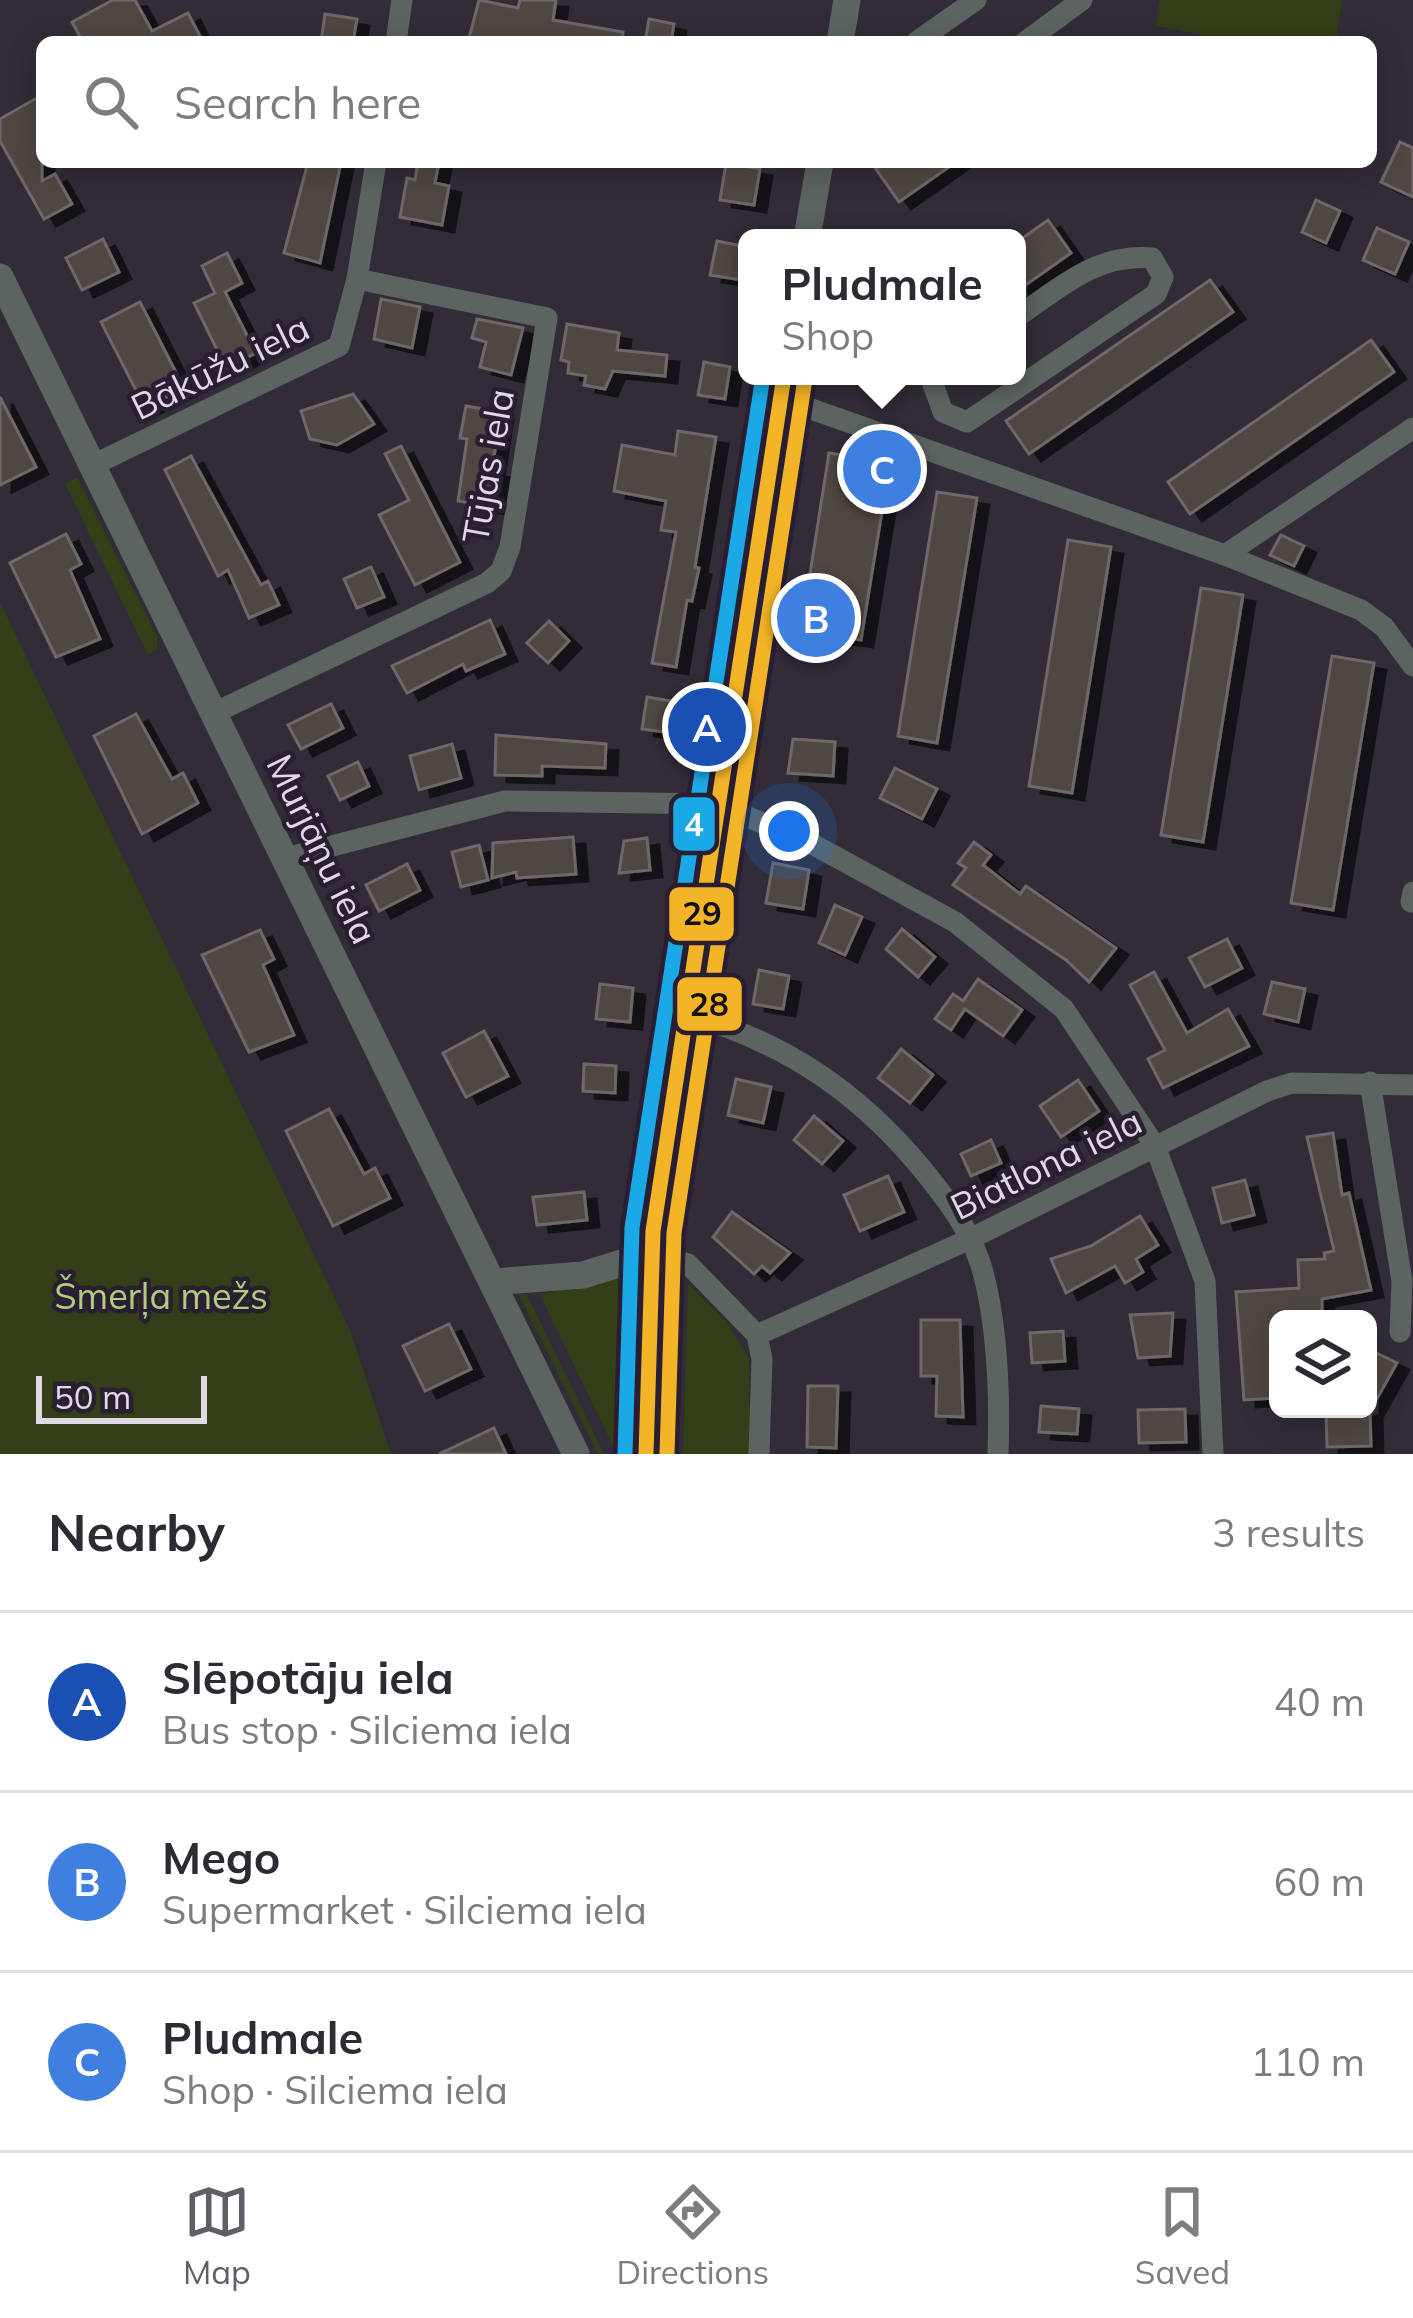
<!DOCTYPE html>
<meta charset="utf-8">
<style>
:root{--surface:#fff;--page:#f2f2f3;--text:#2b2b33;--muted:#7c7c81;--line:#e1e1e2;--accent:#615e68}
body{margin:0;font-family:Mulish,sans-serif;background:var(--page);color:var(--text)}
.controls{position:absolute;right:36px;bottom:36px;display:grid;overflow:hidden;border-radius:18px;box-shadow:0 6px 30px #0003}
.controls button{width:108px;height:108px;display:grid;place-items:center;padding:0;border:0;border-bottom:3px solid var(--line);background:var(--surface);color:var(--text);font:60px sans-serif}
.scale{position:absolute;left:36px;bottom:30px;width:171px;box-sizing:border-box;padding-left:12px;border:6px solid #e0d9e6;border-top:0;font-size:33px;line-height:42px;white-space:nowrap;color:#e0d9e6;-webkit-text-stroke:9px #291e32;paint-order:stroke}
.you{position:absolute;left:789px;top:831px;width:42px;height:42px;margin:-30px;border:9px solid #fff;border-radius:50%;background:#1a73e8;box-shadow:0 0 0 18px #1a73e833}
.badge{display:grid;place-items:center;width:78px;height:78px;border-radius:50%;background:var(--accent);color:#fff;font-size:39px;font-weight:700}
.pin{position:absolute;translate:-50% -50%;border:6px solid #fff;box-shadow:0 3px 12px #0006}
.popup{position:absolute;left:738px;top:229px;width:288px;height:156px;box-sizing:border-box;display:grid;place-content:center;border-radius:18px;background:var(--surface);filter:drop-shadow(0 3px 9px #0005);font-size:39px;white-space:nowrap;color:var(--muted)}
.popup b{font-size:45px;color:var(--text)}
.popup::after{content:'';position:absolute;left:50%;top:100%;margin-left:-24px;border:24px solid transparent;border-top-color:var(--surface)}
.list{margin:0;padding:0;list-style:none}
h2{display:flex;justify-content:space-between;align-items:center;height:156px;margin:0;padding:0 48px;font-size:51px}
h2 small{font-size:39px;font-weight:400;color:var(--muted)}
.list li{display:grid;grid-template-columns:78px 1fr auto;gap:36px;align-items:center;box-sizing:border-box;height:180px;padding:0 48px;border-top:3px solid var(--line)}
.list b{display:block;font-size:45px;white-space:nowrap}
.list p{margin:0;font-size:39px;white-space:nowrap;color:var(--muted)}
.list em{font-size:39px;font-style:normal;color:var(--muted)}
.icon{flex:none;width:66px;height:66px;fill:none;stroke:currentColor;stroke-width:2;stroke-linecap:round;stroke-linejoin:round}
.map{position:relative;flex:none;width:1413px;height:1454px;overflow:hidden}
.search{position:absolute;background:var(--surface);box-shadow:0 6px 30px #0003;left:36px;right:36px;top:36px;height:132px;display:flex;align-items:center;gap:30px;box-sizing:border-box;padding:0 42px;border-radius:18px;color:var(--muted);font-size:45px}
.sheet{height:696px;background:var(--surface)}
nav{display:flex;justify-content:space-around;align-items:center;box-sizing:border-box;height:168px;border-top:3px solid var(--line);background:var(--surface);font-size:33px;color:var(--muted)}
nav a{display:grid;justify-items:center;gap:6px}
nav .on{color:var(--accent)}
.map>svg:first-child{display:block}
.green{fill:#333f17}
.building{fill:#4f4642;stroke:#6e6869;stroke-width:3;filter:url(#shadow)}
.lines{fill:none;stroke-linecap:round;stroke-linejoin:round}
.minor{stroke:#5c6462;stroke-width:21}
.tertiary{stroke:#5c6462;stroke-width:27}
.bus-1-casing{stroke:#291e32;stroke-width:24}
.bus-2-casing{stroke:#291e32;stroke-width:24}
.bus-3-casing{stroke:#291e32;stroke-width:24}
.bus-1{stroke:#f4b427;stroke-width:15}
.bus-2{stroke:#f4b427;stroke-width:15}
.bus-3{stroke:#1aa9e6;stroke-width:15}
.labels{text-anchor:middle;stroke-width:9;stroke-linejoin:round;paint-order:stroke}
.street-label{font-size:36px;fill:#e0d9e6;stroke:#291e32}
.park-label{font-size:36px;fill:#b0ce7a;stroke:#291e32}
.line-badge{stroke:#291e32;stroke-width:4.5}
.badge-label{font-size:33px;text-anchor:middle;font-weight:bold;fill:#fff}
.pale-badge-label{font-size:33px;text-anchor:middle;font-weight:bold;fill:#111}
</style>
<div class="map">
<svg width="1413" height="1454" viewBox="0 0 1413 1454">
<defs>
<filter id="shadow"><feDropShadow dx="12" dy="7" stdDeviation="0" flood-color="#0009"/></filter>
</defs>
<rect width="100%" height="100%" fill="#322c38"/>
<g class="green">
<path d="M 1160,0 L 1342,0 L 1336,42 L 1241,42 L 1156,26 Z"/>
<path d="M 77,477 L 157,637 L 157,649 L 148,655 L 65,484 Z"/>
<path d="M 0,602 L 350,1330 L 391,1454 L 0,1454 Z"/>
<path d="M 667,1270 L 675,1277 L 672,1454 L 662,1454 Z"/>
<path d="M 621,1275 L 631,1279 L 627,1454 L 617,1454 L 540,1295 Z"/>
<path d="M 688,1284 L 727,1323 L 749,1358 L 750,1454 L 683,1454 Z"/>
<path d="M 518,1293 L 527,1295 L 604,1454 L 598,1454 Z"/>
</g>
<g class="building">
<path d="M 113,0 L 135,0 L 152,31 L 188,13 L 203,42 L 83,42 L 72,22 Z"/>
<path d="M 479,0 L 518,8 L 520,0 L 556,0 L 553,20 L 623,32 L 622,42 L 468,42 Z"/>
<path d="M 325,14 L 357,19 L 353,42 L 321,42 Z"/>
<path d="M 649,19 L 674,24 L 671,42 L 645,42 Z"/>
<path d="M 42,95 L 42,181 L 55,174 L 72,204 L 44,219 L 0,141 L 0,119 Z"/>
<path d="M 1400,142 L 1413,148 L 1413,197 L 1381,182 Z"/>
<path d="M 308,162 L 341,162 L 320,263 L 284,253 Z"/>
<path d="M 418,162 L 439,162 L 435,183 L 449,186 L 442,225 L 400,217 L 407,178 L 415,180 Z"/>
<path d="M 886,162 L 956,162 L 899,202 L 876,169 Z"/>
<path d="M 726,163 L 760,169 L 754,205 L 720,200 Z"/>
<path d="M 1316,200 L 1340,211 L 1326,243 L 1302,232 Z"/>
<path d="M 1048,220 L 1071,253 L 1017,291 L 1017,242 Z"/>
<path d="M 1377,228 L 1409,242 L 1395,274 L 1363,260 Z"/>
<path d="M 103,239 L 119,272 L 82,290 L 66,258 Z"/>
<path d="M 717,241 L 747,247 L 742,280 L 710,275 Z"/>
<path d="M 227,253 L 242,283 L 225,292 L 256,353 L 226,368 L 194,303 L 215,293 L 202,266 Z"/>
<path d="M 1210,280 L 1233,312 L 1029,454 L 1006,421 Z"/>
<path d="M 381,299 L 420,307 L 412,348 L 374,339 Z"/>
<path d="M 140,302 L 184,388 L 145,408 L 101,322 Z"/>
<path d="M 477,319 L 523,328 L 511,375 L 480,367 L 486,342 L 472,338 Z"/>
<path d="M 567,324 L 619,333 L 617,350 L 667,355 L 665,376 L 613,371 L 605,389 L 584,385 L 586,376 L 568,373 L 569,362 L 561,360 Z"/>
<path d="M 1371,340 L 1394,372 L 1190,514 L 1168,482 Z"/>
<path d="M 704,362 L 730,367 L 725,399 L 698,395 Z"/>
<path d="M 353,394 L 374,424 L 337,445 L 310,439 L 301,411 Z"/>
<path d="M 0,397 L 36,467 L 0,485 Z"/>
<path d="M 466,406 L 501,412 L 492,470 L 500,471 L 494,507 L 458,501 L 467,439 L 460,438 Z"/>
<path d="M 678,431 L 716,437 L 695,567 L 699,568 L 692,601 L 687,600 L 676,667 L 652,663 L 676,532 L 661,530 L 666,501 L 614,491 L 622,445 L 675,455 Z"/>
<path d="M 401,446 L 460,562 L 415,585 L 379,515 L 409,500 L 385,454 Z"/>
<path d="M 829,453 L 896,463 L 890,494 L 885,493 L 861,640 L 801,631 Z"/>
<path d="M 191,456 L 261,585 L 268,581 L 279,605 L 249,618 L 228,570 L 218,576 L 165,470 Z"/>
<path d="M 937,492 L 977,498 L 937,743 L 898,736 Z"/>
<path d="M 66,534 L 81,564 L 70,570 L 100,639 L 56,657 L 10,563 Z"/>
<path d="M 1281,535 L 1304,546 L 1294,566 L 1270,555 Z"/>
<path d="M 1068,540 L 1111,547 L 1072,793 L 1029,786 Z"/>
<path d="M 371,567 L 384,597 L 357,608 L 344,579 Z"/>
<path d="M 1201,588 L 1243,595 L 1203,842 L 1161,835 Z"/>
<path d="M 490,620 L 505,654 L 466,671 L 463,664 L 407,693 L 392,666 Z"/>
<path d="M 549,621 L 569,641 L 548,663 L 527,643 Z"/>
<path d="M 1332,656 L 1374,663 L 1333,910 L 1291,903 Z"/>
<path d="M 647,697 L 677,702 L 673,733 L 642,729 Z"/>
<path d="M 331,704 L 343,728 L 301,749 L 288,725 Z"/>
<path d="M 136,714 L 172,779 L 183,773 L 198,803 L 142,834 L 94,736 Z"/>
<path d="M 496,735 L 606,744 L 605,768 L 542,766 L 542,776 L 495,775 Z"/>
<path d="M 793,739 L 835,742 L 833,776 L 788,773 Z"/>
<path d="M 452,744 L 461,778 L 419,790 L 410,756 Z"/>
<path d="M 358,762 L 369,786 L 340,800 L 328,776 Z"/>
<path d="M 895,768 L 937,789 L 922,819 L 880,798 Z"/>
<path d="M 573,837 L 576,874 L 517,878 L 516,872 L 492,878 L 493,843 Z"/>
<path d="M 647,838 L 650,870 L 619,873 L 624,841 Z"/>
<path d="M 974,842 L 991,855 L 983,865 L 1020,894 L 1026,886 L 1116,948 L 1089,982 L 1066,960 L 953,885 L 966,868 L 958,863 Z"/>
<path d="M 479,845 L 488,880 L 461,887 L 452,852 Z"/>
<path d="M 773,863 L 809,870 L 803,909 L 766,903 Z"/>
<path d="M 407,864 L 420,890 L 379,911 L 366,885 Z"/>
<path d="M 835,905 L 862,917 L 845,955 L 819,943 Z"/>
<path d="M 902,929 L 935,957 L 918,977 L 886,949 Z"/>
<path d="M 260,930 L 274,959 L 263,965 L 294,1035 L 249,1052 L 202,955 Z"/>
<path d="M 1227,939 L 1242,968 L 1205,987 L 1189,958 Z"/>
<path d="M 759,970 L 789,976 L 783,1009 L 753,1004 Z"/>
<path d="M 1154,972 L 1187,1033 L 1228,1009 L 1249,1046 L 1163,1088 L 1148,1059 L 1165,1050 L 1130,985 Z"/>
<path d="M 978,979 L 1022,1010 L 1003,1036 L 965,1009 L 951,1030 L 935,1019 L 953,994 L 963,1001 Z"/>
<path d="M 1272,982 L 1305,989 L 1298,1022 L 1264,1014 Z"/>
<path d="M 600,984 L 633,988 L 630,1022 L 596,1019 Z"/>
<path d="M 484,1031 L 508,1076 L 466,1097 L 443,1053 Z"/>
<path d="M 901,1049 L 933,1075 L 910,1103 L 878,1078 Z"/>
<path d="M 584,1064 L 616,1066 L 615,1093 L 583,1091 Z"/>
<path d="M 736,1079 L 771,1087 L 763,1123 L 728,1115 Z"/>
<path d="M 1078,1080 L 1099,1111 L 1061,1137 L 1040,1106 Z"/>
<path d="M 329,1109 L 364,1174 L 375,1168 L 390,1198 L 333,1226 L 286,1131 Z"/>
<path d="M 814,1116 L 843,1141 L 822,1164 L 794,1140 Z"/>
<path d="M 1333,1133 L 1342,1195 L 1349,1193 L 1371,1290 L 1322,1299 L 1322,1319 L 1278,1319 L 1278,1398 L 1244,1400 L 1236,1292 L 1299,1288 L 1298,1260 L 1325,1259 L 1324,1253 L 1334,1251 L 1307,1137 Z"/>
<path d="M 991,1140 L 1001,1163 L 971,1176 L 961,1154 Z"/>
<path d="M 888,1176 L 904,1212 L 860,1231 L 844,1195 Z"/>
<path d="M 1245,1180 L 1254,1215 L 1222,1223 L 1213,1188 Z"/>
<path d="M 584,1192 L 587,1220 L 537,1225 L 533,1197 Z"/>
<path d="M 732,1212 L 790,1253 L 770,1273 L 762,1266 L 754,1274 L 713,1237 Z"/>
<path d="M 1140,1216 L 1158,1245 L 1136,1259 L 1143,1272 L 1125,1283 L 1115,1266 L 1066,1293 L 1051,1259 L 1091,1246 Z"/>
<path d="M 1173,1313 L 1170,1356 L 1138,1358 L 1130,1315 Z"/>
<path d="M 921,1320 L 960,1320 L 963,1417 L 936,1416 L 937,1376 L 921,1376 Z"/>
<path d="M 449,1324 L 471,1369 L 425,1391 L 403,1346 Z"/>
<path d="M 1063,1331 L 1065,1361 L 1032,1363 L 1030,1333 Z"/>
<path d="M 1368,1349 L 1397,1363 L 1370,1411 L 1371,1446 L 1327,1447 L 1326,1409 L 1368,1409 Z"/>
<path d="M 808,1386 L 838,1386 L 836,1448 L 807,1447 Z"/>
<path d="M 1041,1406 L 1079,1409 L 1077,1434 L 1039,1432 Z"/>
<path d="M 1185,1409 L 1186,1442 L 1139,1443 L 1138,1410 Z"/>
<path d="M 494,1428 L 506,1454 L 439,1454 Z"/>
</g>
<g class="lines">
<g class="minor">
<path d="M 396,42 L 402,0"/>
<path d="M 916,42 L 976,0"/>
<path d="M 1025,42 L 1082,0"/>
<path d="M 930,376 L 943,412 L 967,422 L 1156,294 L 1163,277 L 1152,258 C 1097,253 1061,287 1017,317"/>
<path d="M 780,398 L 1225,555 L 1361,610 L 1384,627 L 1413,666"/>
<path d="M 91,466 L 339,346 L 357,279 L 376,162"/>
<path d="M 1225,555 L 1413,428"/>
<path d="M 214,713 L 487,583 L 501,571 L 510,547 L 547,318 L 357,279"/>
<path d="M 286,858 L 505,801 L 718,804 L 816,846 L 955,922 L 1064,1009 L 1155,1146 L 1205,1281 L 1213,1454"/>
<path d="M 1411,902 L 1413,892"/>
<path d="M 683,1013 C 783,1041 857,1090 923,1170 C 948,1201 972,1232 983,1272 C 998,1330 1000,1395 998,1454"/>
<path d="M 1370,1082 L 1402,1281 L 1400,1332"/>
<path d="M 651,1254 L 688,1264 L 757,1335 L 762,1359 L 759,1454"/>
<path d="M 757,1335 L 970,1239 L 1267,1091 L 1292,1083 L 1413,1085"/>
</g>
<g class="tertiary">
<path d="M 840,42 L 847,0"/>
<path d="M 807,238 L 820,162"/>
<path d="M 0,277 L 576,1454"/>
<path d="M 493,1282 L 583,1275 L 651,1254"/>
<path d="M 646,1454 L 653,1231 L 784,376"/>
</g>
<defs>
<path id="bus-1" d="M 646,1454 L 653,1231 L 784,376"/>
<path id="bus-2" d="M 667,1454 L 674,1233 L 805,379"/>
<path id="bus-3" d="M 625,1453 L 632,1228 L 763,376"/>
</defs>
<use href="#bus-1" class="bus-1-casing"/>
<use href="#bus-2" class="bus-2-casing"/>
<use href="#bus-3" class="bus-3-casing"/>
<use href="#bus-1" class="bus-1"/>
<use href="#bus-2" class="bus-2"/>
<use href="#bus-3" class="bus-3"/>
</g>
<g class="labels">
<g class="street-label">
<text transform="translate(220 367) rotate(-26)" y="13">Bākūžu iela</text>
<text transform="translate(488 466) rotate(-80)" y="13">Tūjas iela</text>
<text transform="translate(322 849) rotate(64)" y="13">Murjāņu iela</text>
<text transform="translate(1046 1164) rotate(-26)" y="13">Biatlona iela</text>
</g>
<g class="park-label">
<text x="161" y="1309">Šmerļa mežs</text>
</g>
</g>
<g class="line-badge">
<rect x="671" y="795" width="46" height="58" rx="12" fill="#1aa9e6"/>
<rect x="667" y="885" width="69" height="58" rx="12" fill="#f4b427"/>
<rect x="675" y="975" width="69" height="58" rx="12" fill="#f4b427"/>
</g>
<g class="badge-label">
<text x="694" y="836">4</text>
</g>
<g class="pale-badge-label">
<text x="702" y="925">29</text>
<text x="709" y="1016">28</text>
</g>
</svg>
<div class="controls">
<button><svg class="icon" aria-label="layers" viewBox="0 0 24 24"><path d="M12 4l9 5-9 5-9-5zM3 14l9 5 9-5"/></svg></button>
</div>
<div class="scale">50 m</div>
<div class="you"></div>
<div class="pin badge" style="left:707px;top:727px;background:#1a4fb4">A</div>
<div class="pin badge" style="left:816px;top:618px;background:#3f7fe0">B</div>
<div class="pin badge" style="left:882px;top:469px;background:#3f7fe0">C</div>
<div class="popup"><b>Pludmale</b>Shop</div>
<div class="search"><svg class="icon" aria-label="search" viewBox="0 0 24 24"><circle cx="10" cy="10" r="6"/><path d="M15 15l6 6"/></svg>Search here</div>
</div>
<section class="sheet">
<h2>Nearby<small>3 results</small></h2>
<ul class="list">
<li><span class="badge" style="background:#1a4fb4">A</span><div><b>Slēpotāju iela</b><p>Bus stop · Silciema iela</p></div><em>40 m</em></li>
<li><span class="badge" style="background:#3f7fe0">B</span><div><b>Mego</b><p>Supermarket · Silciema iela</p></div><em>60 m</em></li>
<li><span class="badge" style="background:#3f7fe0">C</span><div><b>Pludmale</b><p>Shop · Silciema iela</p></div><em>110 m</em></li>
</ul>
</section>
<nav>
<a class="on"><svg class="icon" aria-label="map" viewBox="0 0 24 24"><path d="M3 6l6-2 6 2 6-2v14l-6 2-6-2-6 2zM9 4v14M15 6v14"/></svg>Map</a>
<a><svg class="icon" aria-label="directions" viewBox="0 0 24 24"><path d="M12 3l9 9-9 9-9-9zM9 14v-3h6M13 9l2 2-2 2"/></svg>Directions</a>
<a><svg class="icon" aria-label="saved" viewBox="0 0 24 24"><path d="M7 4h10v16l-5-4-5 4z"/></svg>Saved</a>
</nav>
